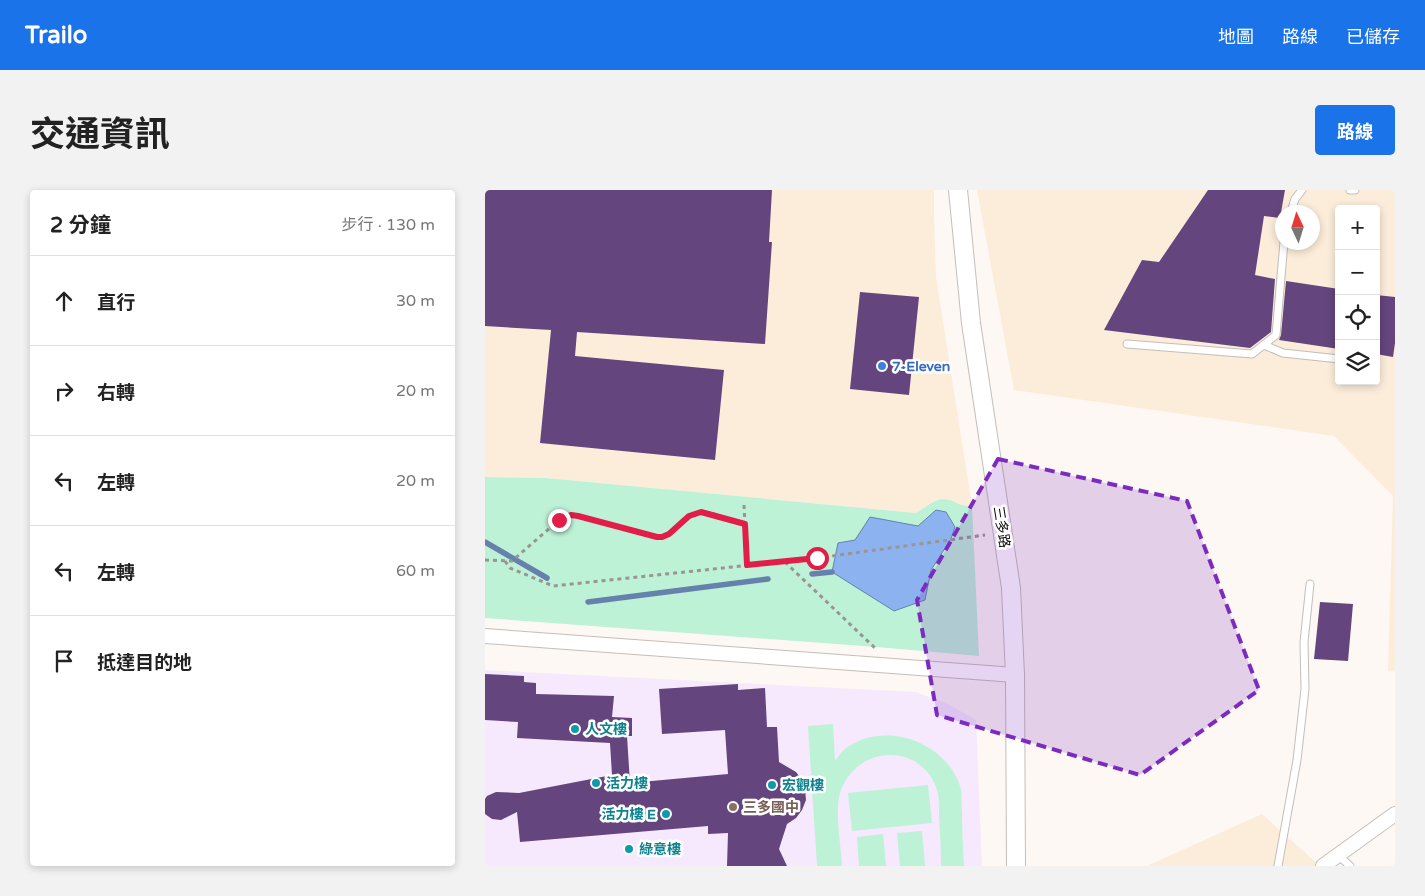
<!DOCTYPE html>
<html lang="zh-TW">
<meta charset="utf-8">
<style>
:root{--surface:#fff;--page:#f2f2f2;--text:#222;--muted:#767676;--line:#e0e0e0;--accent:#1a73e8}
body{margin:0;font-family:"Varela Round","Noto Sans TC",sans-serif;background:var(--page);color:var(--text)}
.controls{position:absolute;right:15px;top:15px;display:grid;overflow:hidden;border-radius:5px;box-shadow:0 2px 8px #0003}
.controls button{width:45px;height:45px;display:grid;place-items:center;padding:0;border:0;border-bottom:1px solid var(--line);background:var(--surface);color:var(--text);font:25px sans-serif}
.compass{position:absolute;left:790px;top:15px;width:45px;height:45px;border-radius:50%;background:var(--surface);box-shadow:0 2px 8px #0003;rotate:356deg}
.stop{position:absolute;width:15px;height:15px;margin:-11px;border:4px solid #e11d48;border-radius:50%;background:#fff}
.stop.end{background:#e11d48;border-color:#fff;box-shadow:0 1px 5px #0008}
.list{margin:0;padding:0;list-style:none}
h2{display:flex;justify-content:space-between;align-items:center;height:65px;margin:0;padding:0 20px;font-size:21px}
h2 small{font-size:16px;font-weight:400;color:var(--muted)}
.list li{display:grid;grid-template-columns:32px 1fr auto;gap:15px;align-items:center;box-sizing:border-box;height:90px;padding:0 20px;border-top:1px solid var(--line)}
.list b{display:block;font-size:19px;white-space:nowrap}
.list em{font-size:16px;font-style:normal;color:var(--muted)}
.icon{flex:none;width:28px;height:28px;fill:none;stroke:currentColor;stroke-width:2;stroke-linecap:round;stroke-linejoin:round}
.map{position:relative;flex:none;width:910px;height:676px;overflow:hidden;border-radius:5px}
header{display:flex;align-items:center;gap:30px;box-sizing:border-box;height:70px;padding:0 25px;background:var(--accent);color:#fff}
header strong{font-size:24px}
nav{display:flex;gap:28px;margin-inline-start:auto;font-size:18px}
.intro{display:flex;align-items:center;justify-content:space-between;box-sizing:border-box;height:120px;padding:0 30px}
h1{margin:0;font-size:35px}
.button{padding:12px 22px;border-radius:5px;background:var(--accent);color:#fff;font-size:18px;font-weight:700}
main{display:flex;gap:30px;padding:0 30px}
aside{flex:1;background:var(--surface);border-radius:5px;box-shadow:0 2px 8px #0003}
.map>svg:first-child{display:block}
.industrial{fill:#fcecda;fill-rule:evenodd}
.education{fill:#f6e9fd}
.green{fill:#bdf2d7}
.water{fill:#8cb3ef;stroke:#6681ab}
.lines{fill:none;stroke-linecap:round;stroke-linejoin:round}
.stream{stroke:#6681ab;stroke-width:5.5}
.building{fill:#64457e}
.service-casing{stroke:#c3beb9;stroke-width:9}
.minor-casing{stroke:#c3beb9;stroke-width:16}
.tertiary-casing{stroke:#c3beb9;stroke-width:20}
.path{stroke:#999592;stroke-width:3;stroke-dasharray:4 4;stroke-linecap:butt}
.service{stroke:#fff;stroke-width:7}
.minor{stroke:#fff;stroke-width:14}
.tertiary{stroke:#fff;stroke-width:18}
.route{stroke:#e11d48;stroke-width:6}
.marked{fill:#7b2cbf;fill-opacity:0.2;stroke:#7b2cbf;stroke-width:4;stroke-dasharray:10 6;stroke-linejoin:round}
.shop-dot{fill:#3f7fe0;stroke:#fff;stroke-width:2}
.culture-dot{fill:#0f9aa8;stroke:#fff;stroke-width:2}
.education-dot{fill:#8d6e63;stroke:#fff;stroke-width:2}
.labels{text-anchor:middle;stroke-width:5;stroke-linejoin:round;paint-order:stroke}
.shop-label{font-size:14px;font-weight:bold;fill:#366cbe;stroke:#fff;text-anchor:start}
.street-label{font-size:14px;fill:#0e0c0b;stroke:#fff}
.culture-label{font-size:14px;font-weight:bold;fill:#0d838f;stroke:#fff;text-anchor:start}
.education-label{font-size:14px;font-weight:bold;fill:#785e54;stroke:#fff;text-anchor:start}
</style>
<header>
<strong>Trailo</strong>
<nav><a>地圖</a><a>路線</a><a>已儲存</a></nav>
</header>
<div class="intro"><h1>交通資訊</h1><a class="button">路線</a></div>
<main>
<aside>
<h2>2 分鐘<small>步行 · 130 m</small></h2>
<ul class="list">
<li><svg class="icon" aria-label="ahead" viewBox="0 0 24 24"><path d="M12 20V5M6 11l6-6 6 6"/></svg><div><b>直行</b></div><em>30 m</em></li>
<li><svg class="icon" aria-label="right" viewBox="0 0 24 24"><path d="M7 20v-9h11M14 6l5 5-5 5"/></svg><div><b>右轉</b></div><em>20 m</em></li>
<li><svg class="icon" aria-label="left" viewBox="0 0 24 24"><path d="M17 20v-9H6M10 6l-5 5 5 5"/></svg><div><b>左轉</b></div><em>20 m</em></li>
<li><svg class="icon" aria-label="left" viewBox="0 0 24 24"><path d="M17 20v-9H6M10 6l-5 5 5 5"/></svg><div><b>左轉</b></div><em>60 m</em></li>
<li><svg class="icon" aria-label="arrive" viewBox="0 0 24 24"><path d="M6 21V4h12l-3 4 3 4H6"/></svg><div><b>抵達目的地</b></div></li>
</ul>
</aside>
<div class="map">
<svg width="910" height="676" viewBox="0 0 910 676">
<rect width="100%" height="100%" fill="#fdf8f3"/>
<g class="industrial">
<path d="M 0,0 L 449,0 L 449,28 L 451,87 L 487,316 L 474,315 L 467,311 L 451,311 L 431,323 L 61,288 L 0,287 Z"/>
<path d="M 492,0 L 910,0 L 910,480 L 903,481 L 908,306 L 849,246 L 529,200 ZM 854,19 L 891,19 L 891,191 L 854,191 ZM 798,22 L 828,22 L 828,52 L 798,52 Z"/>
<path d="M 777,624 L 835,676 L 664,676 L 664,675 Z"/>
</g>
<path class="education" d="M 0,480 L 431,502 L 463,514 L 491,530 L 497,676 L 0,676 Z"/>
<g class="green">
<path d="M 0,287 L 61,288 L 431,323 C 440,318 452,306 464,310 C 474,313 474,316 487,316 L 494,466 L 392,457 L 0,428 Z"/>
<path d="M 348,534 L 350,571 C 353,567 356,562 360,559 C 399,529 463,552 476,599 C 477,606 476,615 477,622 C 477,640 478,658 479,676 L 456,676 C 456,659 455,643 454,626 C 454,619 454,610 453,603 C 440,553 374,553 356,600 C 349,617 356,656 357,676 L 332,676 L 323,536 Z"/>
<path d="M 443,595 L 447,633 L 367,641 L 363,603 Z"/>
<path d="M 437,641 L 440,676 L 415,676 L 412,643 Z"/>
<path d="M 398,644 L 401,676 L 374,676 L 372,647 Z"/>
</g>
<path class="water" d="M 451,320 L 461,322 L 470,337 L 466,349 L 446,380 L 440,410 L 409,421 L 347,382 L 353,353 L 370,350 L 385,327 L 433,336 Z"/>
<g class="lines">
<g class="stream">
<path d="M 0,352 L 62,388"/>
<path d="M 327,384 L 347,382"/>
<path d="M 103,412 L 283,389"/>
</g>
</g>
<g class="building">
<path d="M 0,0 L 287,0 L 284,52 L 287,52 L 280,154 L 92,142 L 90,166 L 239,180 L 230,270 L 55,253 L 66,140 L 0,136 Z"/>
<path d="M 723,0 L 800,0 L 795,28 L 779,26 L 770,85 L 790,89 L 786,142 L 765,158 L 619,140 L 657,70 L 674,72 Z"/>
<path d="M 801,91 L 854,99 L 854,159 L 794,150 L 796,145 Z"/>
<path d="M 375,102 L 434,107 L 424,205 L 365,199 Z"/>
<path d="M 891,105 L 910,107 L 910,153 L 908,167 L 891,164 Z"/>
<path d="M 835,412 L 868,414 L 863,471 L 829,469 Z"/>
<path d="M 0,484 L 39,486 L 39,492 L 51,493 L 51,504 L 129,506 L 127,527 L 147,528 L 147,546 L 142,546 L 145,593 L 243,584 L 240,540 L 177,544 L 174,499 L 253,494 L 253,500 L 280,498 L 282,537 L 292,537 L 294,572 L 311,582 L 317,590 L 320,599 L 321,610 L 317,620 L 311,628 L 302,634 L 294,659 L 302,676 L 242,676 L 243,643 L 223,644 L 223,636 L 35,652 L 32,622 L 16,630 L 7,629 L 0,624 L 0,609 L 2,606 L 11,602 L 34,603 L 127,585 L 125,553 L 32,548 L 33,532 L 0,530 Z"/>
</g>
<g class="lines">
<defs>
<g id="service">
<path d="M 865,0 L 870,0"/>
<path d="M 806,22 L 810,9 L 817,0"/>
<path d="M 642,154 L 767,164 L 791,145 L 799,52"/>
<path d="M 779,155 L 798,163 L 854,169"/>
<path d="M 853,665 L 865,676"/>
<path d="M 793,676 L 812,570 L 820,499 L 819,452 L 825,394"/>
</g>
<g id="minor">
<path d="M 0,446 L 530,485"/>
<path d="M 838,676 L 910,624"/>
</g>
<path id="tertiary" d="M 473,0 L 486,133 L 526,398 L 530,485 L 531,676"/>
</defs>
<use href="#service" class="service-casing"/>
<use href="#minor" class="minor-casing"/>
<use href="#tertiary" class="tertiary-casing"/>
<g class="path">
<path d="M 259,315 L 262,375"/>
<path d="M 0,370 L 27,371 L 74,330 L 79,326 L 86,325 L 172,347 C 190,347 197,323 215,322 C 227,321 247,331 260,334"/>
<path d="M 20,371 L 25,378 L 68,396 L 332,368 L 500,345"/>
<path d="M 300,372 L 391,459"/>
</g>
<use href="#service" class="service"/>
<use href="#minor" class="minor"/>
<use href="#tertiary" class="tertiary"/>
</g>
<g class="lines">
<path class="route" d="M 74,330 L 86,325 L 93,326 L 172,347 L 177,347 L 184,344 L 204,326 L 216,322 L 260,334 L 262,375 L 332,368"/>
</g>
<path class="marked" d="M 513,269 L 702,311 L 774,500 L 655,585 L 452,525 L 432,410 Z"/>
<circle class="shop-dot" cx="397" cy="176" r="5"/>
<g class="culture-dot">
<circle cx="90" cy="539" r="5"/>
<circle cx="111" cy="593" r="5"/>
<circle cx="287" cy="595" r="5"/>
<circle cx="181" cy="624" r="5"/>
<circle cx="144" cy="659" r="5"/>
</g>
<circle class="education-dot" cx="248" cy="617" r="5"/>
<g class="labels">
<g class="shop-label">
<text x="407" y="181">7-Eleven</text>
</g>
<g class="street-label">
<text transform="translate(517 337) rotate(81)" y="5">三多路</text>
</g>
<g class="culture-label">
<text x="100" y="544">人文樓</text>
<text x="121" y="598">活力樓</text>
<text x="297" y="600">宏觀樓</text>
<text x="171" y="629" text-anchor="end">活力樓 E</text>
<text x="154" y="664">綠意樓</text>
</g>
<g class="education-label">
<text x="258" y="622">三多國中</text>
</g>
</g>
</svg>
<div class="controls">
<button>+</button>
<button>−</button>
<button><svg class="icon" aria-label="locate" viewBox="0 0 24 24"><circle cx="12" cy="12" r="6"/><path d="M12 2v4M12 18v4M2 12h4M18 12h4"/></svg></button>
<button><svg class="icon" aria-label="layers" viewBox="0 0 24 24"><path d="M12 4l9 5-9 5-9-5zM3 14l9 5 9-5"/></svg></button>
</div>
<svg class="compass" viewBox="-18 -18 36 36"><path d="M0-13l5 13h-10z" fill="#e53935"/><path d="M0 13l5-13h-10z" fill="#767676"/></svg>
<div class="stop" style="left:332px;top:368px"></div>
<div class="stop end" style="left:74px;top:330px"></div>
</div>
</main>
